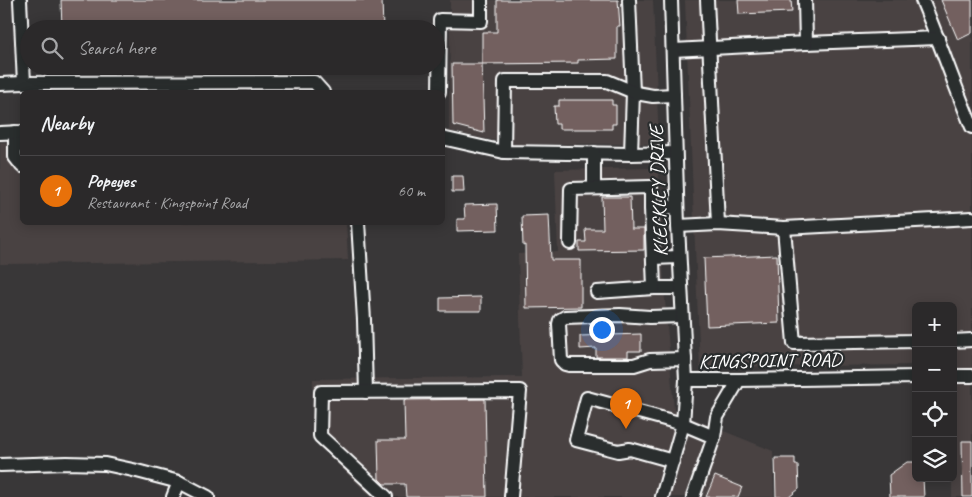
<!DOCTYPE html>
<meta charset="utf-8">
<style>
:root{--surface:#2b292a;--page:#333132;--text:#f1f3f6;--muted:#a6a6a8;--line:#474547;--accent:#8bbbb9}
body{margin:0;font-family:Caveat,sans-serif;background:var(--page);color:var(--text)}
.controls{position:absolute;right:15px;bottom:15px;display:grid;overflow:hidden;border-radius:8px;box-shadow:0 2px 12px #0003}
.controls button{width:45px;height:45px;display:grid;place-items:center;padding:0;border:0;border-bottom:1px solid var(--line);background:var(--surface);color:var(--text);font:25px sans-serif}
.you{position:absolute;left:601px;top:329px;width:18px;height:18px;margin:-12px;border:4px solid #fff;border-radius:50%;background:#1a73e8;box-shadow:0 0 0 8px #1a73e833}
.badge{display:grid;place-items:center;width:32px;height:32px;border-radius:50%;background:var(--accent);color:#fff;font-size:16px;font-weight:700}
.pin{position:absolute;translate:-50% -41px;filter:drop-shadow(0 1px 2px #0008)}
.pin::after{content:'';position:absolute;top:26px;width:18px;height:15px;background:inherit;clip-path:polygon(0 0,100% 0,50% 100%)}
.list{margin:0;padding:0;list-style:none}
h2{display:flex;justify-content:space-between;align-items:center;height:65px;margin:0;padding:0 20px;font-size:21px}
h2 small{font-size:16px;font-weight:400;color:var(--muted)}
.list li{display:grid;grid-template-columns:32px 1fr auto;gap:15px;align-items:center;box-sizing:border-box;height:70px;padding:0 20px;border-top:1px solid var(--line)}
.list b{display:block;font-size:19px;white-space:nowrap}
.list p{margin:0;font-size:16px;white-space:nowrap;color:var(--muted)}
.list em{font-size:16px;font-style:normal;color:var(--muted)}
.icon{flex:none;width:28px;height:28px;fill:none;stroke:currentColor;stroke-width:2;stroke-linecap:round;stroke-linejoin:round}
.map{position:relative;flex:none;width:972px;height:497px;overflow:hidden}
.search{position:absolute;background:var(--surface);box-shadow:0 2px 12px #0003;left:20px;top:20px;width:425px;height:55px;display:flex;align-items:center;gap:12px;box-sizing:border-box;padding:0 18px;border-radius:28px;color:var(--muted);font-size:19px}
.panel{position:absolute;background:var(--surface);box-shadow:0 2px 12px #0003;left:20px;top:90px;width:425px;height:135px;border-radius:8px}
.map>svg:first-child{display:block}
.built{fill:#4a4343}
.building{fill:#73605e;stroke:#fff}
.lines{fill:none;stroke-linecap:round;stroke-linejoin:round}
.minor-casing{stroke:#fff;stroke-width:16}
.minor{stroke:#2a2d2e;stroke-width:12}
.labels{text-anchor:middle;stroke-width:4.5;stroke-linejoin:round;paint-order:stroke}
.street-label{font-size:20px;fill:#fff;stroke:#2a2d2e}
</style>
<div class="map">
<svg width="972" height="497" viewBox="0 0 972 497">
<rect width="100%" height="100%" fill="#393738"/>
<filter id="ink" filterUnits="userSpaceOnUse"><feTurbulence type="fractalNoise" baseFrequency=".02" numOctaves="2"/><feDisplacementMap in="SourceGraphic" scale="10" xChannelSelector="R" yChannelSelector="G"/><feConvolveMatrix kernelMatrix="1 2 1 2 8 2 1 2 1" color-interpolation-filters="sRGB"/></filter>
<g filter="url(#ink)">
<g class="built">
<path d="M 450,0 L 653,0 L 659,144 L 511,144 L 449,131 Z"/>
<path d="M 685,0 L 972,0 L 972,497 L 952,497 L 952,478 L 953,478 L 953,306 L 916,306 L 916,365 L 700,367 Z"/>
<path d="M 0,142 L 22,142 L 22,222 L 346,223 L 348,260 L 0,264 Z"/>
<path d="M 658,168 L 665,301 L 674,411 L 773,451 L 774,497 L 371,497 L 312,438 L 313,379 L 522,377 L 518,254 L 558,252 L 555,170 Z"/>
</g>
<g class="building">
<path d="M 61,0 L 382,0 L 383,29 L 62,29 Z"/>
<path d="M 497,0 L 618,0 L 620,26 L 617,26 L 617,59 L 578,60 L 578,63 L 482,64 L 482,32 L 497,32 Z"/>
<path d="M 738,0 L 791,0 L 792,12 L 739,14 Z"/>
<path d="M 941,0 L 972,0 L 972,33 L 958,40 Z"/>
<path d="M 452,64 L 482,64 L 484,133 L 453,125 Z"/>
<path d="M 559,100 L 612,100 L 612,105 L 616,105 L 616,124 L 612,124 L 612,129 L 559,129 L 559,124 L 555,124 L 554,106 L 559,106 Z"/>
<path d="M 452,176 L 463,176 L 464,192 L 452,192 Z"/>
<path d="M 602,197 L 630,197 L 631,229 L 644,229 L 644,250 L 579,251 L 579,242 L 586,242 L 585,229 L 603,229 Z"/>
<path d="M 497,204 L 498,230 L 457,231 L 457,219 L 465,219 L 464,205 Z"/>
<path d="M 549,215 L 551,260 L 581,260 L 581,307 L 526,308 L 525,245 L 523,246 L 522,216 Z"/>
<path d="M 777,255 L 779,323 L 707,326 L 704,258 Z"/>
<path d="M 481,297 L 481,311 L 440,311 L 440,298 Z"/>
<path d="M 641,334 L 641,351 L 628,351 L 628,357 L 596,357 L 596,348 L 580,349 L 580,336 Z"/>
<path d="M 485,399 L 487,497 L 406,497 L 405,484 L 384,484 L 379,479 L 378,440 L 405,440 L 404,400 Z"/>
<path d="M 962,441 L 972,441 L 972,497 L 963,497 Z"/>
<path d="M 775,458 L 795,458 L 795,465 L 798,465 L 799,489 L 789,497 L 776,497 Z"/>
<path d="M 907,462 L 916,462 L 916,478 L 923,478 L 924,497 L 890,497 L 889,475 Z"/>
<path d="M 715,476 L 742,487 L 738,497 L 706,497 Z"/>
</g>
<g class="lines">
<defs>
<g id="minor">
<path d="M 20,0 L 24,83"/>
<path d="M 629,0 L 633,92 L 631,154"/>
<path d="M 707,0 L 718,224"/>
<path d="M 922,0 C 940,42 954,85 972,127"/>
<path d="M 806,43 L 938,38"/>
<path d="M 673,50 L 806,43 L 805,0"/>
<path d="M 0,84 L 24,83 L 314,82 L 323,92"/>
<path d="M 439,92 L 440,20 L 481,21 L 481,0"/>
<path d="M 15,132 L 15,157 L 22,166"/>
<path d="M 0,133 L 22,132"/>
<path d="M 442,138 L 504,152 L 631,154 L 675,153"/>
<path d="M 504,152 L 505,81 L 607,81 L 636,93 L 653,96 L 674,95"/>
<path d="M 594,188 L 594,153"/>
<path d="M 358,222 L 364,320 L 366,392"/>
<path d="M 678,226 L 718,224 L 784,228 L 972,218"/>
<path d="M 784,228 L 794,343 L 916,341"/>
<path d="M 570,243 L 571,189 L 651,187 L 651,208 L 677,207"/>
<path d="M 653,258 L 679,257"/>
<path d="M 654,288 L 681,288"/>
<path d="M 597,292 L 654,288 L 651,208"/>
<path d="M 682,316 L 650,317 L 620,315 L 565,317 L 560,320 L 559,324 L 561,360 L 565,364 L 569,365 L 634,365 L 650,360 L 685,359"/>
<path d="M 953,341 L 972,340"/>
<path d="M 953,376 L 972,376"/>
<path d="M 686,380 L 739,380 L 916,377"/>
<path d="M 673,461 L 630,449 L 618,451 L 576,440 L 587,398 L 683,424 L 714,437"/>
<path d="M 0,465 L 67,463 L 105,464 L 133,470 L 179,482 L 208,497"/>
<path d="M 173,497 L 179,482"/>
<path d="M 386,497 L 320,436 L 321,392 L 520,391 L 511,497"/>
<path d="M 662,497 L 683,424 L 686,380 L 678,226 L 674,95 L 671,0"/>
<path d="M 693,497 L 714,437 L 717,417 L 739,380"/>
</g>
</defs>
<use href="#minor" class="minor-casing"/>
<use href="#minor" class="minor"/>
</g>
</g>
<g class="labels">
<g class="street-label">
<text transform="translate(658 191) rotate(-92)" y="7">KLECKLEY DRIVE</text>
<text transform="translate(770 360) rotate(-1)" y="7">KINGSPOINT ROAD</text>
</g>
</g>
</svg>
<div class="controls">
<button>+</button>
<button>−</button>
<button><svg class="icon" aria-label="locate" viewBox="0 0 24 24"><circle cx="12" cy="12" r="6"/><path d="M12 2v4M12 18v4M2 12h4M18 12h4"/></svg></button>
<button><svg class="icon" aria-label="layers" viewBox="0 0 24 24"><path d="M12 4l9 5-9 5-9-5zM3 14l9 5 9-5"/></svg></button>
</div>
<div class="you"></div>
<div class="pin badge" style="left:626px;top:429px;background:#e8710a">1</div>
<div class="search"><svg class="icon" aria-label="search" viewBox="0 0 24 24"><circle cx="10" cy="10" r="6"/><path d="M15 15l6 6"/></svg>Search here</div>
<section class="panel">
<h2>Nearby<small></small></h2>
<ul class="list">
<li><span class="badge" style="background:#e8710a">1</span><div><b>Popeyes</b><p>Restaurant · Kingspoint Road</p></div><em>60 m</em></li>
</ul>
</section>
</div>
